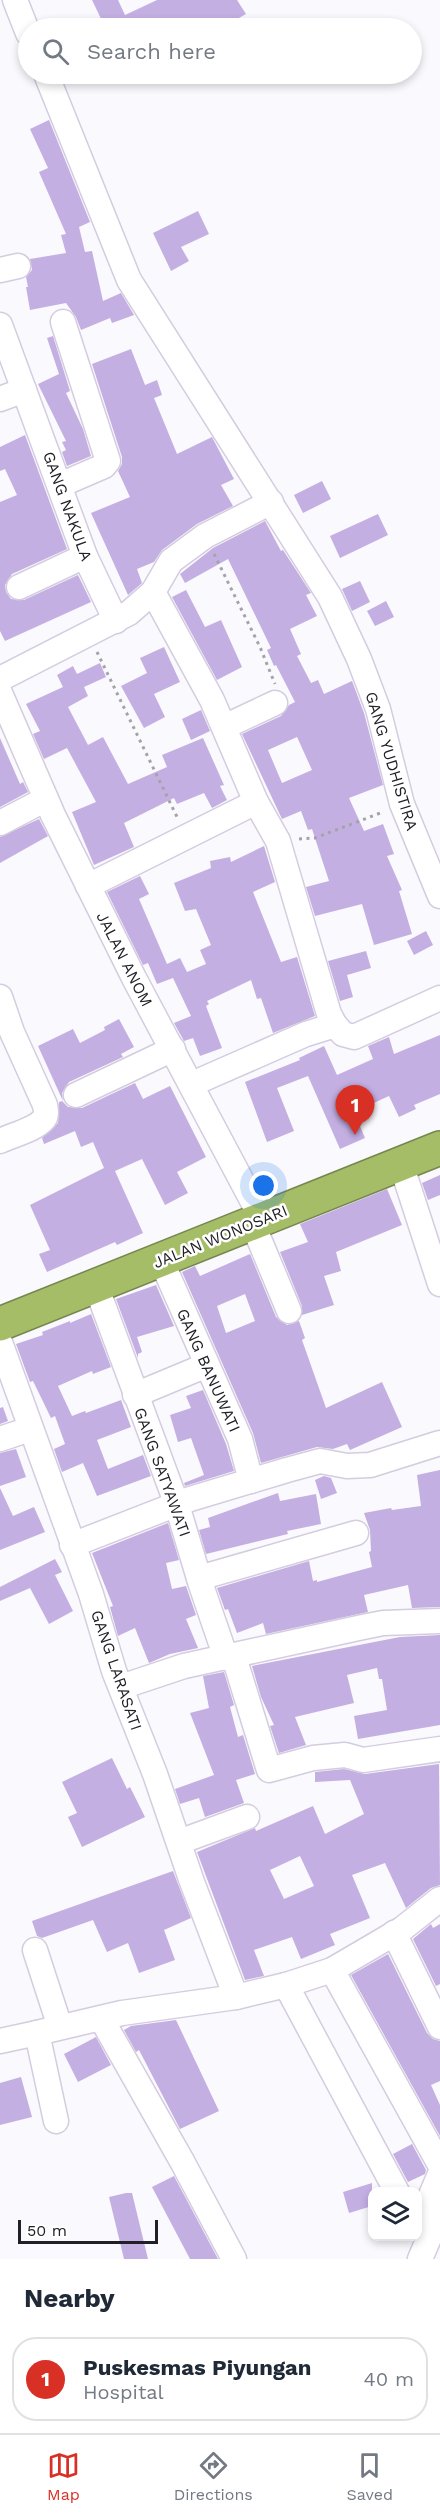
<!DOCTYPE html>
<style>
:root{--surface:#fff;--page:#f6f6f7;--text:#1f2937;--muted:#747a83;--line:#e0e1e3;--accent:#d93025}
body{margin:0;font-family:"Work Sans",sans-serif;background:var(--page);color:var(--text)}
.controls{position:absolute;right:18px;bottom:18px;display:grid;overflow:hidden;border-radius:12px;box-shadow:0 3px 9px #0003}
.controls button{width:54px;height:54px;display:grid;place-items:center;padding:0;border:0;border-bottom:2px solid var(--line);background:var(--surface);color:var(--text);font:30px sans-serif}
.scale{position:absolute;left:18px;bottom:15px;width:140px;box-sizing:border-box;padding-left:6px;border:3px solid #222026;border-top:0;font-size:16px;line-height:21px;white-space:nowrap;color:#222026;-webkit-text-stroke:4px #fff;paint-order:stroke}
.you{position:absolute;left:264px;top:1186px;width:21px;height:21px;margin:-15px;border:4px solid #fff;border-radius:50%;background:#1a73e8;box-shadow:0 0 0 9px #1a73e833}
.badge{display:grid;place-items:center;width:39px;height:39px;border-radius:50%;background:var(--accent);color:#fff;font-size:20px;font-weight:700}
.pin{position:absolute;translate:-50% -50px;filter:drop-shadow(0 2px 3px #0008)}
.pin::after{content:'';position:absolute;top:32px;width:21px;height:18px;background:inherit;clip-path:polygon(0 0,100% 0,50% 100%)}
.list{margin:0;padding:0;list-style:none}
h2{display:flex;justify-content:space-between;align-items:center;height:78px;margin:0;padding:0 24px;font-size:26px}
h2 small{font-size:20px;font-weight:400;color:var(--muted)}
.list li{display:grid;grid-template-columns:39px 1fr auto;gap:18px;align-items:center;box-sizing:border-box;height:84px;margin:0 12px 12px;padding:0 12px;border:2px solid var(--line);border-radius:24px}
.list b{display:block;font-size:22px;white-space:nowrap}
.list p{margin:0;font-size:20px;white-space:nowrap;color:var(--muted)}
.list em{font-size:20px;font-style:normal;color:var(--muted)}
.icon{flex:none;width:33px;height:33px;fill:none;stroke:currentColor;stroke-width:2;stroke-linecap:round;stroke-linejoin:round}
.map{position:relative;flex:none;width:440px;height:2259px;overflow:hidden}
.search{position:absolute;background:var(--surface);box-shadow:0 3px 9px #0003;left:18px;right:18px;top:18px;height:66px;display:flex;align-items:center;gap:15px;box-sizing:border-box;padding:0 21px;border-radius:33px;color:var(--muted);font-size:22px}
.sheet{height:174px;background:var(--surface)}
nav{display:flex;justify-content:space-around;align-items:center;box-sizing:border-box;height:84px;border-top:2px solid var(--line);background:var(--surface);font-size:16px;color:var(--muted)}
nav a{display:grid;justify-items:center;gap:3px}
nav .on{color:var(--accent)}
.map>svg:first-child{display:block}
.building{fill:#c4afe3;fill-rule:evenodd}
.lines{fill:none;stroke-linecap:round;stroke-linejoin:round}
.minor-casing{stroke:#d4ccdf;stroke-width:27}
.highway-casing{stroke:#778650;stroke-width:36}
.path{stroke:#a4a3a7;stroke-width:3;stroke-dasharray:3 4.5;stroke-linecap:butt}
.minor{stroke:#fff;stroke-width:24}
.highway{stroke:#a5bd66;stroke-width:33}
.labels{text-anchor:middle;stroke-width:5;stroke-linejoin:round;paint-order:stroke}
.street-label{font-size:16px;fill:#222026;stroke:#fff}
</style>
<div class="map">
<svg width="440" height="2259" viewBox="0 0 440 2259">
<rect width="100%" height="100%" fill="#faf9fd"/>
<g class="building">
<path d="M 92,0 L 118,0 L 125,15 L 157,0 L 237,0 L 246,14 L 221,28 L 97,28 L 104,25 Z"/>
<path d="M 49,120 L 90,222 L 79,227 L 85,252 L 92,251 L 103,301 L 121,293 L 134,315 L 112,323 L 110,318 L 81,330 L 76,317 L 66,303 L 30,310 L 26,287 L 28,287 L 26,277 L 32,270 L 30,259 L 66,253 L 61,235 L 66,234 L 39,172 L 48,168 L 30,129 Z"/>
<path d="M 198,211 L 209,234 L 181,247 L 189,261 L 171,271 L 153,233 Z"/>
<path d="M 53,336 L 70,391 L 66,393 L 83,429 L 91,456 L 67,466 L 62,452 L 66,450 L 62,442 L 66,441 L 38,384 L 59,374 L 47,338 Z"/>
<path d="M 131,349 L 145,385 L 157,380 L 162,395 L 154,398 L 177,454 L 212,437 L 234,479 L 221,485 L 233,506 L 197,524 L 162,550 L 154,562 L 137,569 L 142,583 L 128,595 L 91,513 L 130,497 L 118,471 L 122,464 L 122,457 L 92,364 Z"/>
<path d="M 25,435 L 67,549 L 12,574 L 5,585 L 6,592 L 11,599 L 24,600 L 78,575 L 91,602 L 5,641 L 0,631 L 0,502 L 17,495 L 5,469 L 0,471 L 0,447 Z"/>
<path d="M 322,481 L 331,499 L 303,513 L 294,495 Z"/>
<path d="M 378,514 L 388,535 L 340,558 L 330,536 Z"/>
<path d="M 265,521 L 281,551 L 283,550 L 311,593 L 306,595 L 317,616 L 290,629 L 301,654 L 297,656 L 311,683 L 318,680 L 324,694 L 352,681 L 364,713 L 383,785 L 349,798 L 364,831 L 383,824 L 394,854 L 387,856 L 402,890 L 399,891 L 412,934 L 374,945 L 362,904 L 315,916 L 306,887 L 329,881 L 312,829 L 308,830 L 301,811 L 282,819 L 242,734 L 281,716 L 289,705 L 295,702 L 276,665 L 274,666 L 267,650 L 271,648 L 228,559 L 185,583 L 180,574 L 213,548 ZM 297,737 L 312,770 L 282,783 L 268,750 Z"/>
<path d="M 360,581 L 370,602 L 352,611 L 342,589 Z"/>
<path d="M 186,590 L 205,627 L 221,620 L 242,667 L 217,680 L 172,597 Z"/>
<path d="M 386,601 L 394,617 L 375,626 L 367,611 Z"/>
<path d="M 164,647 L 180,682 L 154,694 L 165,717 L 144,728 L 121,686 L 147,673 L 140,658 Z"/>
<path d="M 100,663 L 106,677 L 84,687 L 88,696 L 68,707 L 88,745 L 103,737 L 128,784 L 167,767 L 162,755 L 203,738 L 224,785 L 220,786 L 227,800 L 212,808 L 204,793 L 177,804 L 174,798 L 124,823 L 134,847 L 94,865 L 72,812 L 96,802 L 67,748 L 44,759 L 33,734 L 40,731 L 26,704 L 63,687 L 57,675 L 73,666 L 77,674 Z"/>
<path d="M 201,710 L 210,731 L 191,740 L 182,719 Z"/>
<path d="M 0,738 L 20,784 L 23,782 L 28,792 L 0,807 Z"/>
<path d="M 39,819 L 48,836 L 0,863 L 0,837 Z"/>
<path d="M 264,846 L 275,882 L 253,892 L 281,962 L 297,957 L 315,1016 L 273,1033 L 261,998 L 257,999 L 251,980 L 207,1001 L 209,1004 L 206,1006 L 222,1048 L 200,1056 L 193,1038 L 184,1041 L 174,1023 L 191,1016 L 173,978 L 157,984 L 148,963 L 143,965 L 107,892 L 140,876 L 149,894 L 139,899 L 167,964 L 180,958 L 187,972 L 206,964 L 200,950 L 211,945 L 196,909 L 185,911 L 174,883 L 211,868 L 210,861 L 230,857 L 231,862 Z"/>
<path d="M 426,931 L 433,945 L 414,955 L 407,941 Z"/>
<path d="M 366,951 L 371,968 L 347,975 L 353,997 L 340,1001 L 328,961 Z"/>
<path d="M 119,1019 L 134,1047 L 121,1054 L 123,1057 L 69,1082 L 62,1093 L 63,1102 L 68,1107 L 82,1108 L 135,1083 L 143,1099 L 170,1086 L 206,1157 L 177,1172 L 188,1193 L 165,1205 L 142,1159 L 115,1171 L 143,1233 L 117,1245 L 115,1242 L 47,1272 L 39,1254 L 50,1250 L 30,1205 L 104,1168 L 93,1142 L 81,1147 L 75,1131 L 44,1144 L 42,1138 L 58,1123 L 59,1102 L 63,1101 L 38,1046 L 73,1029 L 80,1043 L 105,1030 L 104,1027 Z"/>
<path d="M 440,1035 L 440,1094 L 414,1105 L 416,1109 L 399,1117 L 389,1096 L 354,1112 L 365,1138 L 340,1149 L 308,1076 L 277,1088 L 294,1131 L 267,1142 L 245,1082 L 300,1060 L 299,1058 L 324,1046 L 337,1075 L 373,1059 L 368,1046 L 389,1037 L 394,1054 Z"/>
<path d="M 440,1175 L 440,1195 L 428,1200 L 422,1183 Z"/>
<path d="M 387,1189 L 402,1225 L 336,1252 L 341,1271 L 324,1276 L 334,1305 L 302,1315 L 302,1306 L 280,1252 L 308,1242 L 300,1224 Z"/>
<path d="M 250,1254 L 276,1317 L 287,1325 L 299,1321 L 305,1338 L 302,1340 L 326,1408 L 382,1382 L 402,1427 L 350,1450 L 347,1444 L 333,1449 L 317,1447 L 261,1463 L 253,1433 L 182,1272 L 195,1266 L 200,1276 ZM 245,1294 L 255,1321 L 226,1333 L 217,1306 Z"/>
<path d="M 156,1285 L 174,1326 L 137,1337 L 142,1352 L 138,1354 L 138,1358 L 116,1299 Z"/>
<path d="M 91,1314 L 111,1367 L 93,1374 L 92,1371 L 58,1386 L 72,1416 L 85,1411 L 86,1413 L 121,1400 L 131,1427 L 97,1440 L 108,1469 L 143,1455 L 151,1476 L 97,1496 L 83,1463 L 62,1472 L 54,1449 L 65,1444 L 55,1416 L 51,1418 L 33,1381 L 30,1382 L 16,1344 L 43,1335 L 42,1332 L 70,1321 L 70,1323 Z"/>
<path d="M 203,1390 L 226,1444 L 234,1471 L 185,1486 L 184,1483 L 204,1475 L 191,1438 L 178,1442 L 170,1415 L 191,1408 L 186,1396 Z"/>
<path d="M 3,1407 L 8,1421 L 0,1424 L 0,1408 Z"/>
<path d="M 16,1449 L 26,1477 L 0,1486 L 0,1453 Z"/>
<path d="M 440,1470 L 440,1607 L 412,1608 L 408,1585 L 364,1595 L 368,1612 L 266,1634 L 263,1623 L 237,1633 L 228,1609 L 225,1610 L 217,1588 L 309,1561 L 313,1581 L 317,1580 L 317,1582 L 372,1567 L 369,1552 L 371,1551 L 370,1530 L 364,1513 L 391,1508 L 392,1510 L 421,1506 L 417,1475 Z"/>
<path d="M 324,1476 L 331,1478 L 337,1493 L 321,1499 L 315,1480 Z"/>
<path d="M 0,1488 L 13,1516 L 34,1507 L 45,1532 L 0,1550 Z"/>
<path d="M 278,1493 L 280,1501 L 316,1494 L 321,1524 L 287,1531 L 288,1534 L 206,1554 L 199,1530 L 210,1527 L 208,1518 Z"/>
<path d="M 168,1523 L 179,1560 L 166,1563 L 172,1589 L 186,1586 L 196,1615 L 186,1619 L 198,1648 L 170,1654 L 149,1663 L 135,1628 L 118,1636 L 110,1607 L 113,1606 L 92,1553 Z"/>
<path d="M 55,1559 L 62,1572 L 55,1575 L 73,1611 L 49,1624 L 30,1588 L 0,1601 L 0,1587 Z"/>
<path d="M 440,1635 L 440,1725 L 358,1739 L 354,1716 L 387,1710 L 382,1679 L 379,1679 L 377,1668 L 347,1675 L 354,1703 L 295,1717 L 306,1745 L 279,1753 L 270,1726 L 274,1725 L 261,1697 L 252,1666 L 400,1637 Z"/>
<path d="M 224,1672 L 234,1705 L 230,1707 L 238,1737 L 243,1735 L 255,1774 L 236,1780 L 244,1803 L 205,1817 L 199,1798 L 180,1804 L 175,1789 L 214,1775 L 190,1713 L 209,1708 L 203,1676 Z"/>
<path d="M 112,1758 L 127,1789 L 130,1787 L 145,1817 L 82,1847 L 68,1817 L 77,1813 L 62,1782 Z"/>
<path d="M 439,1764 L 440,1885 L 431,1888 L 406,1908 L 385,1863 L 352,1875 L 370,1918 L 330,1934 L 335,1945 L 301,1959 L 292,1937 L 254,1950 L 264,1976 L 245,1980 L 197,1852 L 255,1828 L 256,1831 L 313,1806 L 325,1834 L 364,1814 L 350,1780 L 315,1782 L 315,1772 L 344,1769 L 365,1774 ZM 300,1856 L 314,1886 L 284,1899 L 270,1870 Z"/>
<path d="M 173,1871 L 191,1918 L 164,1930 L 175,1960 L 139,1973 L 128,1943 L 107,1952 L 93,1920 L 42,1938 L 37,1936 L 32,1921 Z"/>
<path d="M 431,1924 L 433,1928 L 440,1924 L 440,1984 L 436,1986 L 413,1939 Z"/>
<path d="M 388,1954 L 427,2033 L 433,2039 L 440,2041 L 440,2081 L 431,2085 L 440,2105 L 440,2136 L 351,1975 Z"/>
<path d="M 176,2020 L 219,2111 L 180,2129 L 139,2050 L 136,2052 L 124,2030 L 131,2026 Z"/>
<path d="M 96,2037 L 111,2065 L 78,2082 L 64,2054 Z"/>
<path d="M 21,2077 L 32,2117 L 0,2125 L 0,2083 Z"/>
<path d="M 412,2144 L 426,2170 L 425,2174 L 408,2182 L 393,2154 Z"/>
<path d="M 174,2176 L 218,2259 L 190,2259 L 152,2187 Z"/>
<path d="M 372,2183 L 372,2206 L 349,2213 L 343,2192 Z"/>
<path d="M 126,2193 L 132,2193 L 148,2259 L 124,2259 L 109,2197 Z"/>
</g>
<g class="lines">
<defs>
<g id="minor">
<path d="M 15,0 L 28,33"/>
<path d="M 46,74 L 129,280 L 330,597 L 359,659 L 378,709 L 402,804 L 440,896"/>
<path d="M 0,270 L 18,266"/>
<path d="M 0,325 L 85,556 L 116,621"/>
<path d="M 0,399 L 24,390"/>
<path d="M 60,485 L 104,466 L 108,461 L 63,322"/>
<path d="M 19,587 L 85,556"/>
<path d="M 153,592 L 212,700 L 256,802 L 278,841 L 329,1014 L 335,1025"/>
<path d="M 0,679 L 129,613 L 153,592 L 171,561 L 205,536 L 271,502"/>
<path d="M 0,693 L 53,815 L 134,978 L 262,1219"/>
<path d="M 224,727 L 275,703"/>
<path d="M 0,823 L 46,799"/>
<path d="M 88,886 L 256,802"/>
<path d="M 0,997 L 12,1032 L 45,1105 C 46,1110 47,1115 44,1119 C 35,1130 12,1135 0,1141"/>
<path d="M 192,1084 L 306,1034 L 335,1025 L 343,1034 L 354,1037 L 440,998"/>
<path d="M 76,1095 L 173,1049"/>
<path d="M 401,1164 L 440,1284"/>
<path d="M 252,1222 L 289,1311"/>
<path d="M 161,1260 L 240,1439 L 251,1481"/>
<path d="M 96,1286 L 177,1505 L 201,1585 L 226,1658"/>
<path d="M 0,1342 L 91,1594 L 114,1671 L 155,1774 L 192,1882 L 236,1997"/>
<path d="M 135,1395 L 207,1365"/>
<path d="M 0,1439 L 30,1429"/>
<path d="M 72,1545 L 190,1499 L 287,1470 L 320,1461 L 347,1466 L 370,1465 L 440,1443"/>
<path d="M 199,1578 L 356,1533"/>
<path d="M 234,1657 L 269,1770 L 313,1758 L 345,1755 L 363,1760 L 440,1749"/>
<path d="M 121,1687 L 184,1666 L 363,1627 L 383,1623 L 440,1621"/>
<path d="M 179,1842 L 247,1817"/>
<path d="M 394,1933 L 440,2027"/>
<path d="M 35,1950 L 60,2027"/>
<path d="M 332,1970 L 440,2165"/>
<path d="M 286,1985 L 397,2192"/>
<path d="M 101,2018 L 183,2163 L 234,2259"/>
<path d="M 0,2041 L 37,2033"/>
<path d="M 56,2121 L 37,2033 L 122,2013 L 236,1997 L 286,1985 L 332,1970 L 402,1929 L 440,1899"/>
<path d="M 422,2216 L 440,2174"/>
<path d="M 420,2259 L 440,2212"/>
</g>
<path id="highway" d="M 0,1324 L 440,1148"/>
</defs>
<use href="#minor" class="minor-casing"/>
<use href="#highway" class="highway-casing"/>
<g class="path">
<path d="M 214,554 L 260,647 L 275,684"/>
<path d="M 97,652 L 178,819"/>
<path d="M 299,839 L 315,838 L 383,812"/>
</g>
<use href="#minor" class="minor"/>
<use href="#highway" class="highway"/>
</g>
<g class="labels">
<g class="street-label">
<text transform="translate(68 506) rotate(70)" y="6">GANG NAKULA</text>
<text transform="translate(392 761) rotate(73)" y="6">GANG YUDHISTIRA</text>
<text transform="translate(125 959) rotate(63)" y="6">JALAN ANOM</text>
<text transform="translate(220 1236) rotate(-22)" y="6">JALAN WONOSARI</text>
<text transform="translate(209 1370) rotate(66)" y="6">GANG BANUWATI</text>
<text transform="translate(163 1472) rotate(70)" y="6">GANG SATYAWATI</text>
<text transform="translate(117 1670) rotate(71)" y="6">GANG LARASATI</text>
</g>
</g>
</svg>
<div class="controls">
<button><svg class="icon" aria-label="layers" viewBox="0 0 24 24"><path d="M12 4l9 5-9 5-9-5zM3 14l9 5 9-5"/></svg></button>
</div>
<div class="scale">50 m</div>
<div class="you"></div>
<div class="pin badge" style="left:355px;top:1135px">1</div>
<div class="search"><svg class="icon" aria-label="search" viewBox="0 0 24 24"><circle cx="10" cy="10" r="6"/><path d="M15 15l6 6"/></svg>Search here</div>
</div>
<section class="sheet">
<h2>Nearby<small></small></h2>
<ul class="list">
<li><span class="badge">1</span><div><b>Puskesmas Piyungan</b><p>Hospital</p></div><em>40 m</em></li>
</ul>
</section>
<nav>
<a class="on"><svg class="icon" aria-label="map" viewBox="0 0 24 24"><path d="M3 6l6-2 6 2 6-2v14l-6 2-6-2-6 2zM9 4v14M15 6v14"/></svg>Map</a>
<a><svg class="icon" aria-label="directions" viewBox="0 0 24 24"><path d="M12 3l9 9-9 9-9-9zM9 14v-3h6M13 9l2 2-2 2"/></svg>Directions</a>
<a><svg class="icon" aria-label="saved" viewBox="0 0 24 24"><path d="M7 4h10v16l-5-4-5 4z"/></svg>Saved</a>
</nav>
